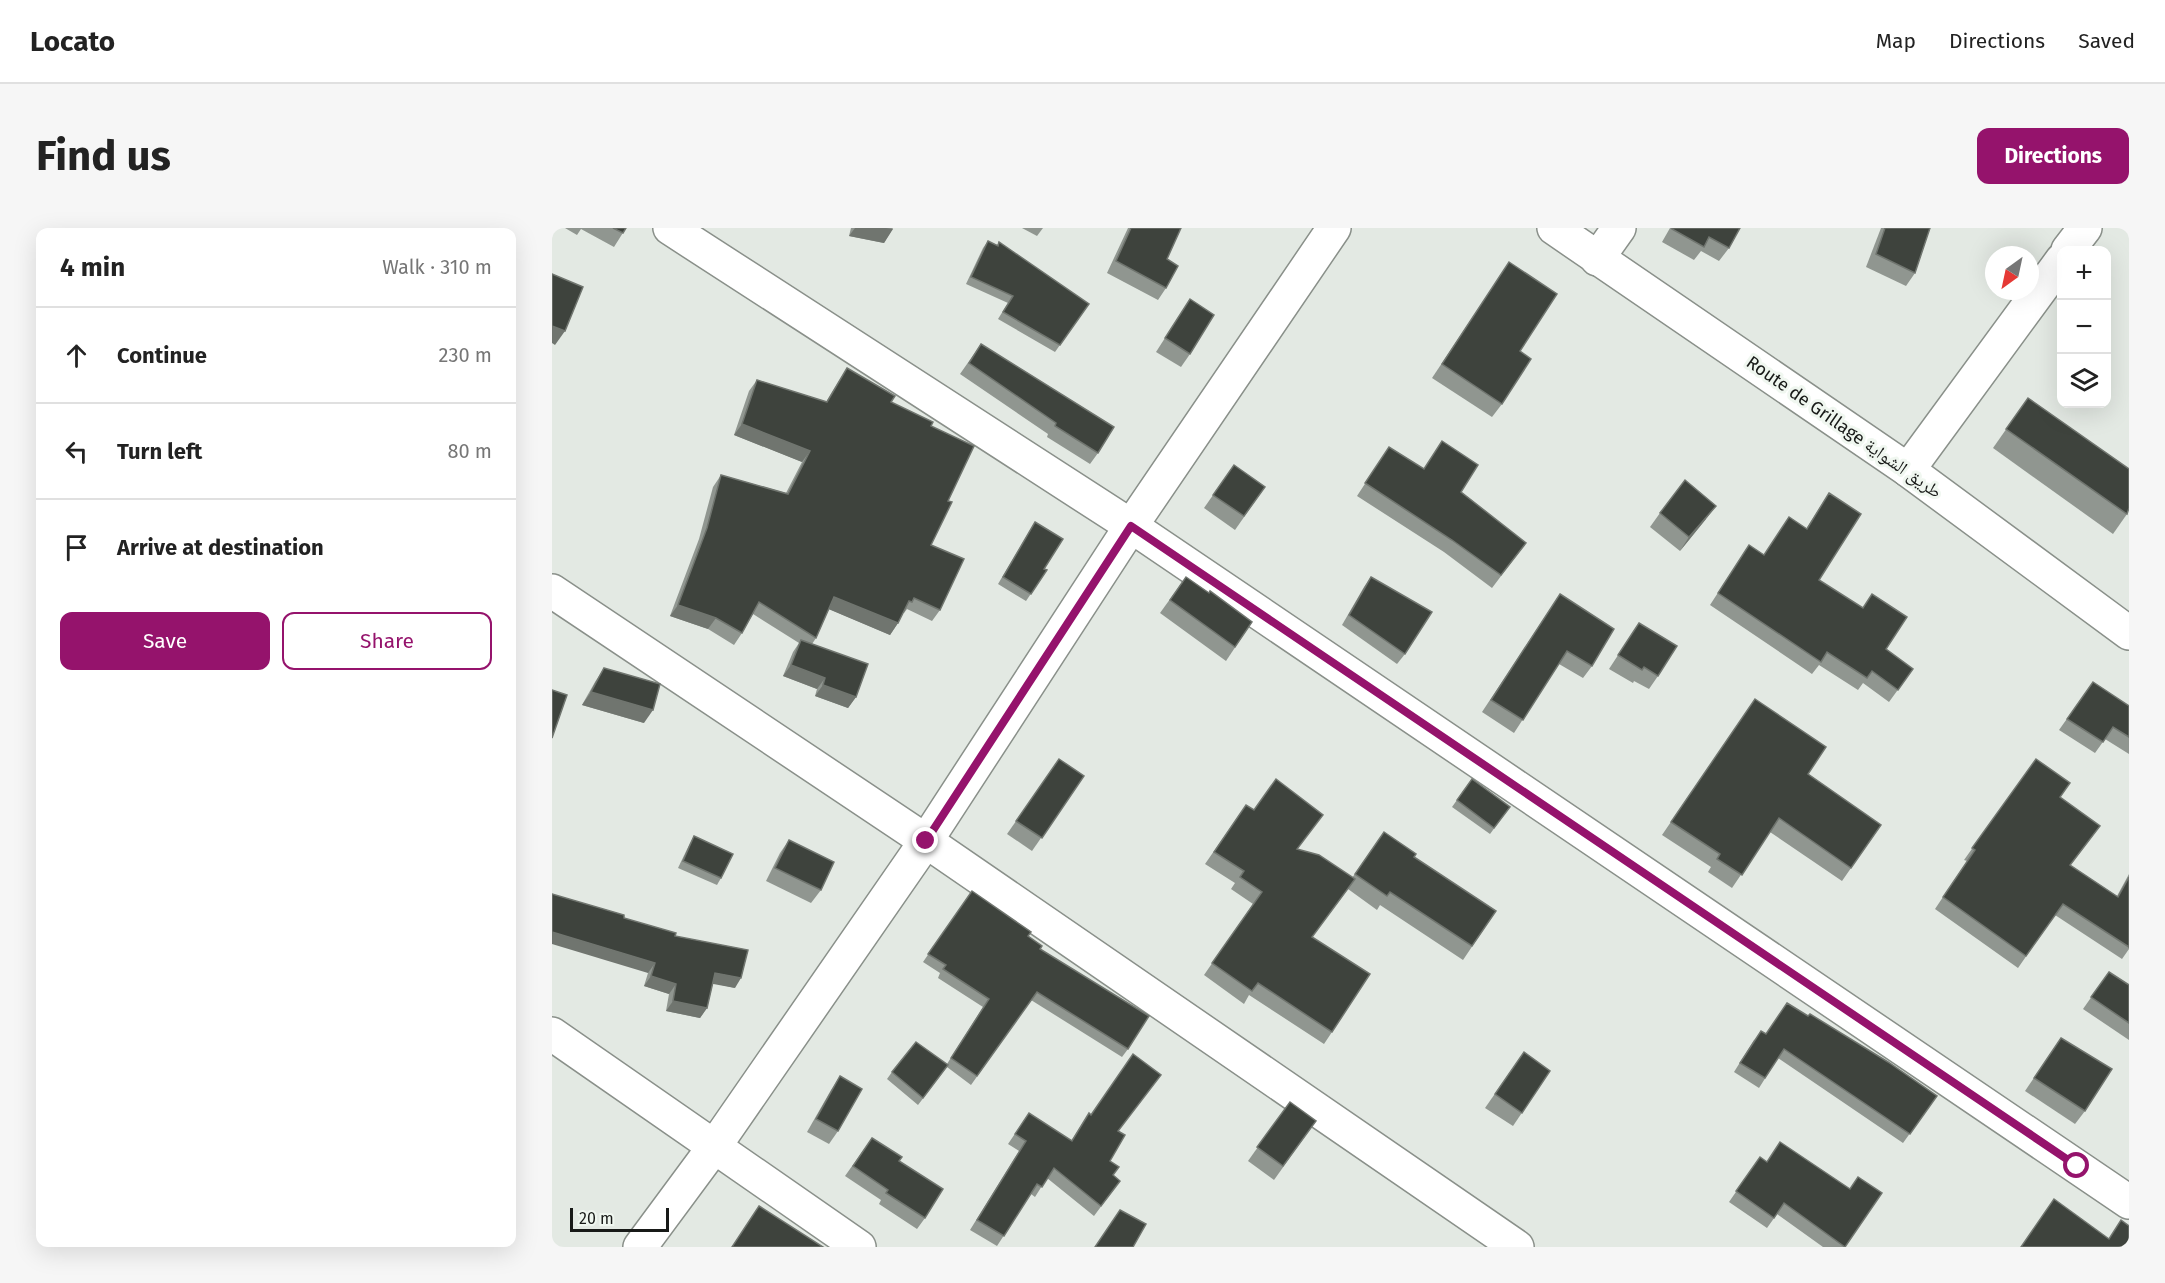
<!DOCTYPE html>
<meta charset="utf-8">
<style>
:root{--surface:#fff;--page:#f6f6f6;--text:#222;--muted:#767676;--line:#e0e0e0;--accent:#95136c}
body{margin:0;font-family:"Fira Sans","Noto Naskh Arabic",sans-serif;background:var(--page);color:var(--text)}
.controls{position:absolute;right:18px;top:18px;display:grid;overflow:hidden;border-radius:12px;box-shadow:0 6px 24px #0002}
.controls button{width:54px;height:54px;display:grid;place-items:center;padding:0;border:0;border-bottom:2px solid var(--line);background:var(--surface);color:var(--text);font:30px sans-serif}
.compass{position:absolute;left:1433px;top:18px;width:54px;height:54px;border-radius:50%;background:var(--surface);box-shadow:0 6px 24px #0002;rotate:213deg}
.scale{position:absolute;left:18px;bottom:15px;width:99px;box-sizing:border-box;padding-left:6px;border:3px solid #181a18;border-top:0;font-size:16px;line-height:21px;white-space:nowrap;color:#181a18;-webkit-text-stroke:4px #f0f7f0;paint-order:stroke}
.stop{position:absolute;width:18px;height:18px;margin:-14px;border:4px solid #95136c;border-radius:50%;background:#fff}
.stop.end{background:#95136c;border-color:#fff;box-shadow:0 2px 6px #0008}
.list{margin:0;padding:0;list-style:none}
h2{display:flex;justify-content:space-between;align-items:center;height:78px;margin:0;padding:0 24px;font-size:26px}
h2 small{font-size:20px;font-weight:400;color:var(--muted)}
.list li{display:grid;grid-template-columns:39px 1fr auto;gap:18px;align-items:center;box-sizing:border-box;height:96px;padding:0 24px;border-top:2px solid var(--line)}
.list b{display:block;font-size:22px;white-space:nowrap}
.list em{font-size:20px;font-style:normal;color:var(--muted)}
.actions{display:flex;gap:12px;padding:18px 24px}
.actions a{flex:1;padding:14px 0;border:2px solid var(--accent);border-radius:12px;text-align:center;font-size:21px;color:var(--accent)}
.actions .main{background:var(--accent);color:#fff}
.icon{flex:none;width:33px;height:33px;fill:none;stroke:currentColor;stroke-width:2;stroke-linecap:round;stroke-linejoin:round}
.map{position:relative;flex:none;width:1577px;height:1019px;overflow:hidden;border-radius:12px}
header{display:flex;align-items:center;gap:36px;box-sizing:border-box;height:84px;padding:0 30px;background:var(--surface);border-bottom:2px solid var(--line)}
header strong{font-size:28px}
nav{display:flex;gap:33px;margin-inline-start:auto;font-size:21px}
.intro{display:flex;align-items:center;justify-content:space-between;box-sizing:border-box;height:144px;padding:0 36px}
h1{margin:0;font-size:42px}
.button{padding:15px 27px;border-radius:12px;background:var(--accent);color:#fff;font-size:21px;font-weight:700}
main{display:flex;gap:36px;padding:0 36px}
aside{flex:1;background:var(--surface);border-radius:12px;box-shadow:0 6px 24px #0002}
.map>svg:first-child{display:block}
.lines{fill:none;stroke-linecap:round;stroke-linejoin:round}
.minor-casing{stroke:#8a908a;stroke-width:36}
.minor{stroke:#fff;stroke-width:33}
.wall{fill:#909690}
.shaded-wall{fill:#70756f}
.building{fill:#3e433d;stroke:#70756f;stroke-width:1.5}
.route{stroke:#95136c;stroke-width:8}
.labels{text-anchor:middle;stroke-width:6;stroke-linejoin:round;paint-order:stroke}
.street-label{font-size:18px;fill:#181a18;stroke:#f0f7f0}
</style>
<header>
<strong>Locato</strong>
<nav><a>Map</a><a>Directions</a><a>Saved</a></nav>
</header>
<div class="intro"><h1>Find us</h1><a class="button">Directions</a></div>
<main>
<aside>
<h2>4 min<small>Walk · 310 m</small></h2>
<ul class="list">
<li><svg class="icon" aria-label="ahead" viewBox="0 0 24 24"><path d="M12 20V5M6 11l6-6 6 6"/></svg><div><b>Continue</b></div><em>230 m</em></li>
<li><svg class="icon" aria-label="left" viewBox="0 0 24 24"><path d="M17 20v-9H6M10 6l-5 5 5 5"/></svg><div><b>Turn left</b></div><em>80 m</em></li>
<li><svg class="icon" aria-label="arrive" viewBox="0 0 24 24"><path d="M6 21V4h12l-3 4 3 4H6"/></svg><div><b>Arrive at destination</b></div></li>
</ul>
<div class="actions"><a class="main">Save</a><a>Share</a></div>
</aside>
<div class="map">
<svg width="1577" height="1019" viewBox="0 0 1577 1019">
<rect width="100%" height="100%" fill="#e3e9e3"/>
<g class="lines">
<defs>
<g id="minor">
<path d="M 118,0 L 579,298 L 1577,974"/>
<path d="M 1002,0 L 1356,242 L 1577,405"/>
<path d="M 1516,22 L 1533,0"/>
<path d="M 1045,31 L 1067,0"/>
<path d="M 1356,242 L 1510,32"/>
<path d="M 0,363 L 374,613 L 965,1019"/>
<path d="M 0,806 L 307,1019"/>
<path d="M 88,1019 L 162,919 L 374,613 L 579,298 L 782,0"/>
</g>
</defs>
<use href="#minor" class="minor-casing"/>
<use href="#minor" class="minor"/>
</g>
<g class="wall">
<path d="M 13,0 L 74,0 L 62,19 L 29,1 L 25,7 Z"/>
<path d="M 299,0 L 341,0 L 332,15 L 297,8 Z"/>
<path d="M 470,0 L 491,0 L 485,8 Z"/>
<path d="M 576,0 L 629,0 L 615,31 L 614,60 L 606,72 L 555,45 Z"/>
<path d="M 1118,0 L 1188,0 L 1177,20 L 1167,33 L 1149,23 L 1142,32 L 1110,14 Z"/>
<path d="M 1329,0 L 1378,0 L 1363,45 L 1354,58 L 1314,39 Z"/>
<path d="M 436,13 L 445,17 L 447,14 L 537,76 L 503,124 L 446,91 L 456,75 L 414,56 L 431,20 Z"/>
<path d="M 948,48 L 968,123 L 950,176 L 940,189 L 880,150 Z"/>
<path d="M 638,71 L 638,126 L 629,139 L 604,124 Z"/>
<path d="M 429,116 L 546,225 L 538,236 L 495,209 L 496,206 L 408,146 Z"/>
<path d="M 295,140 L 339,174 L 379,198 L 396,273 L 379,317 L 388,382 L 380,393 L 355,381 L 352,385 L 351,385 L 346,395 L 338,407 L 277,381 L 264,410 L 260,416 L 304,469 L 296,480 L 263,468 L 265,461 L 231,448 L 241,424 L 247,415 L 201,386 L 190,405 L 182,417 L 156,401 L 118,388 L 147,311 L 161,259 L 169,247 L 234,265 L 250,234 L 182,207 L 197,163 L 205,152 L 274,174 Z"/>
<path d="M 1476,170 L 1575,286 L 1561,306 L 1441,220 Z"/>
<path d="M 890,213 L 909,264 L 974,315 L 940,360 L 892,324 L 805,268 L 837,219 L 872,241 Z"/>
<path d="M 682,237 L 713,259 L 683,302 L 652,280 Z"/>
<path d="M 1277,265 L 1267,352 L 1334,421 L 1361,441 L 1337,474 L 1311,455 L 1306,462 L 1267,437 L 1260,446 L 1158,377 L 1197,317 L 1212,327 L 1254,301 Z"/>
<path d="M 1108,285 L 1154,291 L 1128,323 L 1098,299 Z"/>
<path d="M 483,294 L 492,341 L 495,342 L 474,373 L 446,356 Z"/>
<path d="M 634,349 L 700,394 L 674,433 L 608,385 Z"/>
<path d="M 819,349 L 853,426 L 845,436 L 790,397 L 812,359 Z"/>
<path d="M 1008,366 L 1040,438 L 1031,450 L 1007,436 L 962,505 L 930,484 Z"/>
<path d="M 1087,395 L 1106,448 L 1097,461 L 1082,453 L 1081,455 L 1057,441 Z"/>
<path d="M 52,440 L 92,495 L 30,477 L 43,454 Z"/>
<path d="M 1541,454 L 1577,478 L 1577,526 L 1553,511 L 1543,525 L 1507,502 Z"/>
<path d="M 1203,471 L 1256,546 L 1329,597 L 1290,653 L 1218,604 L 1180,660 L 1156,644 L 1159,639 L 1110,607 Z"/>
<path d="M 507,531 L 532,548 L 480,623 L 455,606 Z"/>
<path d="M 1484,531 L 1508,569 L 1548,598 L 1518,638 L 1565,668 L 1577,646 L 1577,721 L 1570,731 L 1503,687 L 1466,740 L 1383,681 L 1415,633 L 1412,632 Z"/>
<path d="M 920,551 L 958,579 L 938,606 L 900,579 Z"/>
<path d="M 694,577 L 702,582 L 762,599 L 745,621 L 800,650 L 832,604 L 862,629 L 944,683 L 911,732 L 828,677 L 825,682 L 796,661 L 760,709 L 780,804 L 772,816 L 697,767 L 692,776 L 652,747 L 701,676 L 679,661 L 683,655 L 653,636 Z"/>
<path d="M 142,608 L 169,650 L 165,657 L 126,640 L 138,615 Z"/>
<path d="M 237,612 L 269,662 L 259,675 L 214,653 L 228,625 Z"/>
<path d="M 420,663 L 476,708 L 576,821 L 570,829 L 479,772 L 419,857 L 395,839 L 366,877 L 335,851 L 340,844 L 395,836 L 431,779 L 386,750 L 388,745 L 371,734 Z"/>
<path d="M 72,690 L 123,708 L 183,760 L 161,755 L 155,780 L 148,790 L 114,783 L 117,766 L 92,758 L 96,745 Z"/>
<path d="M 1557,744 L 1577,757 L 1577,812 L 1531,781 Z"/>
<path d="M 1214,806 L 1385,868 L 1351,915 L 1226,830 L 1207,860 L 1182,844 L 1202,812 Z"/>
<path d="M 1509,810 L 1533,883 L 1523,896 L 1473,863 Z"/>
<path d="M 972,824 L 998,843 L 961,898 L 933,880 Z"/>
<path d="M 288,848 L 286,903 L 277,916 L 255,904 L 279,862 Z"/>
<path d="M 738,874 L 764,893 L 722,952 L 696,933 Z"/>
<path d="M 477,885 L 519,913 L 537,885 L 567,903 L 558,933 L 561,947 L 568,953 L 542,988 L 495,950 L 483,969 L 479,966 L 445,1018 L 418,1002 L 467,923 L 456,916 Z"/>
<path d="M 320,910 L 347,933 L 373,990 L 365,1001 L 327,976 L 329,972 L 293,948 Z"/>
<path d="M 1208,929 L 1214,934 L 1297,961 L 1330,965 L 1292,1019 L 1271,1019 L 1225,986 L 1215,1000 L 1177,974 Z"/>
</g>
<g class="shaded-wall">
<path d="M 303,0 L 334,0 L 341,1 L 332,15 L 297,8 Z"/>
<path d="M 0,98 L 13,103 L 3,117 L 0,115 Z"/>
<path d="M 190,196 L 258,223 L 250,234 L 182,207 Z"/>
<path d="M 1164,278 L 1154,291 L 1128,323 L 1137,309 Z"/>
<path d="M 282,369 L 346,395 L 338,407 L 274,380 Z"/>
<path d="M 126,377 L 164,390 L 156,401 L 118,388 Z"/>
<path d="M 239,437 L 273,450 L 265,461 L 231,448 Z"/>
<path d="M 271,457 L 304,469 L 296,480 L 263,468 Z"/>
<path d="M 39,464 L 101,482 L 92,495 L 30,477 Z"/>
<path d="M 0,704 L 103,735 L 96,745 L 0,716 Z"/>
<path d="M 163,745 L 189,750 L 183,760 L 156,755 Z"/>
<path d="M 99,748 L 124,756 L 117,766 L 92,758 Z"/>
<path d="M 121,773 L 155,780 L 148,790 L 114,783 Z"/>
</g>
<g class="building">
<path d="M 61,0 L 74,0 L 71,5 Z"/>
<path d="M 579,0 L 629,0 L 615,31 L 626,38 L 614,60 L 564,33 Z"/>
<path d="M 1120,0 L 1188,0 L 1177,20 L 1157,9 L 1152,19 L 1120,1 Z"/>
<path d="M 1333,0 L 1378,0 L 1363,45 L 1324,26 Z"/>
<path d="M 436,13 L 446,18 L 447,14 L 537,76 L 508,117 L 451,84 L 461,68 L 419,49 Z"/>
<path d="M 957,34 L 1005,66 L 968,123 L 979,131 L 950,176 L 890,136 Z"/>
<path d="M 0,46 L 31,59 L 13,103 L 0,98 Z"/>
<path d="M 638,71 L 662,87 L 638,126 L 613,110 Z"/>
<path d="M 429,116 L 562,199 L 546,225 L 503,198 L 504,195 L 417,135 Z"/>
<path d="M 295,140 L 343,168 L 339,174 L 381,194 L 379,198 L 422,218 L 396,273 L 400,274 L 379,317 L 412,331 L 388,382 L 362,370 L 360,374 L 357,373 L 346,395 L 282,369 L 264,410 L 207,374 L 190,405 L 164,390 L 126,377 L 155,300 L 169,247 L 236,266 L 258,223 L 190,196 L 205,152 L 275,174 Z"/>
<path d="M 1476,170 L 1577,241 L 1577,280 L 1575,286 L 1454,201 Z"/>
<path d="M 890,213 L 926,237 L 909,264 L 974,315 L 949,347 L 900,312 L 813,255 L 837,219 L 872,241 Z"/>
<path d="M 682,237 L 713,259 L 692,288 L 661,267 Z"/>
<path d="M 1133,252 L 1164,278 L 1137,309 L 1108,285 Z"/>
<path d="M 1277,265 L 1309,286 L 1267,352 L 1311,380 L 1320,366 L 1355,389 L 1334,421 L 1361,441 L 1346,462 L 1320,443 L 1315,450 L 1275,424 L 1269,434 L 1166,365 L 1197,317 L 1212,327 L 1237,289 L 1255,301 Z"/>
<path d="M 483,294 L 511,311 L 492,341 L 495,342 L 479,366 L 451,349 Z"/>
<path d="M 634,349 L 657,365 L 658,363 L 700,394 L 683,419 L 618,372 Z"/>
<path d="M 819,349 L 880,384 L 853,426 L 797,387 Z"/>
<path d="M 1008,366 L 1062,401 L 1040,438 L 1015,423 L 971,492 L 939,472 Z"/>
<path d="M 1087,395 L 1125,418 L 1106,448 L 1092,439 L 1090,442 L 1066,427 Z"/>
<path d="M 249,412 L 316,436 L 304,469 L 271,457 L 273,450 L 239,437 Z"/>
<path d="M 52,440 L 108,456 L 101,482 L 39,464 Z"/>
<path d="M 1541,454 L 1577,478 L 1577,509 L 1561,499 L 1551,514 L 1515,491 Z"/>
<path d="M 0,462 L 15,467 L 0,510 Z"/>
<path d="M 1203,471 L 1274,519 L 1256,546 L 1329,597 L 1299,640 L 1227,590 L 1190,647 L 1165,631 L 1168,626 L 1119,594 Z"/>
<path d="M 507,531 L 532,548 L 490,610 L 464,593 Z"/>
<path d="M 1484,531 L 1518,555 L 1508,569 L 1548,598 L 1518,637 L 1566,669 L 1577,649 L 1577,719 L 1511,676 L 1474,728 L 1391,669 L 1423,622 L 1420,620 Z"/>
<path d="M 724,551 L 771,587 L 745,621 L 767,627 L 803,651 L 760,709 L 818,746 L 780,804 L 706,755 L 700,763 L 660,735 L 710,664 L 688,649 L 692,643 L 662,624 L 694,577 L 702,582 Z"/>
<path d="M 920,551 L 958,579 L 942,600 L 905,572 Z"/>
<path d="M 832,604 L 864,626 L 862,629 L 944,683 L 920,718 L 838,664 L 835,668 L 803,646 Z"/>
<path d="M 142,608 L 181,626 L 169,650 L 131,633 Z"/>
<path d="M 237,612 L 282,634 L 269,662 L 223,640 Z"/>
<path d="M 420,663 L 479,704 L 476,708 L 490,718 L 488,721 L 597,788 L 576,821 L 485,764 L 425,848 L 399,830 L 437,771 L 391,741 L 394,737 L 376,726 Z"/>
<path d="M 0,666 L 72,687 L 72,690 L 124,705 L 123,708 L 196,722 L 189,750 L 163,745 L 155,780 L 121,773 L 124,756 L 99,748 L 103,735 L 0,704 Z"/>
<path d="M 1557,744 L 1577,757 L 1577,795 L 1539,769 Z"/>
<path d="M 1235,775 L 1256,788 L 1258,786 L 1336,834 L 1385,868 L 1358,906 L 1232,821 L 1213,850 L 1188,835 L 1209,803 L 1214,806 Z"/>
<path d="M 1509,810 L 1560,841 L 1533,883 L 1482,850 Z"/>
<path d="M 364,814 L 396,837 L 371,870 L 340,844 Z"/>
<path d="M 972,824 L 998,843 L 970,885 L 943,866 Z"/>
<path d="M 581,826 L 609,847 L 566,903 L 573,907 L 558,933 L 567,939 L 561,947 L 568,953 L 549,978 L 502,940 L 490,959 L 485,956 L 452,1008 L 425,992 L 474,913 L 463,906 L 477,885 L 520,913 L 537,885 L 539,887 Z"/>
<path d="M 288,848 L 310,861 L 286,903 L 264,891 Z"/>
<path d="M 738,874 L 764,893 L 731,938 L 705,919 Z"/>
<path d="M 320,910 L 350,929 L 347,933 L 391,961 L 373,990 L 334,965 L 336,962 L 301,938 Z"/>
<path d="M 1228,914 L 1298,961 L 1306,949 L 1330,965 L 1293,1019 L 1232,975 L 1222,990 L 1184,963 L 1208,929 L 1215,934 Z"/>
<path d="M 1502,971 L 1557,1011 L 1569,992 L 1577,998 L 1577,1019 L 1469,1019 Z"/>
<path d="M 207,978 L 271,1019 L 180,1019 Z"/>
<path d="M 568,982 L 594,996 L 581,1019 L 543,1019 Z"/>
</g>
<g class="lines">
<path class="route" d="M 374,613 L 579,298 L 1525,938"/>
</g>
<g class="labels">
<g class="street-label">
<text transform="translate(1292 199) rotate(35)" y="6">Route de Grillage طريق الشواية</text>
</g>
</g>
</svg>
<div class="controls">
<button>+</button>
<button>−</button>
<button><svg class="icon" aria-label="layers" viewBox="0 0 24 24"><path d="M12 4l9 5-9 5-9-5zM3 14l9 5 9-5"/></svg></button>
</div>
<svg class="compass" viewBox="-18 -18 36 36"><path d="M0-13l5 13h-10z" fill="#e53935"/><path d="M0 13l5-13h-10z" fill="#767676"/></svg>
<div class="scale">20 m</div>
<div class="stop" style="left:1525px;top:938px"></div>
<div class="stop end" style="left:374px;top:613px"></div>
</div>
</main>
